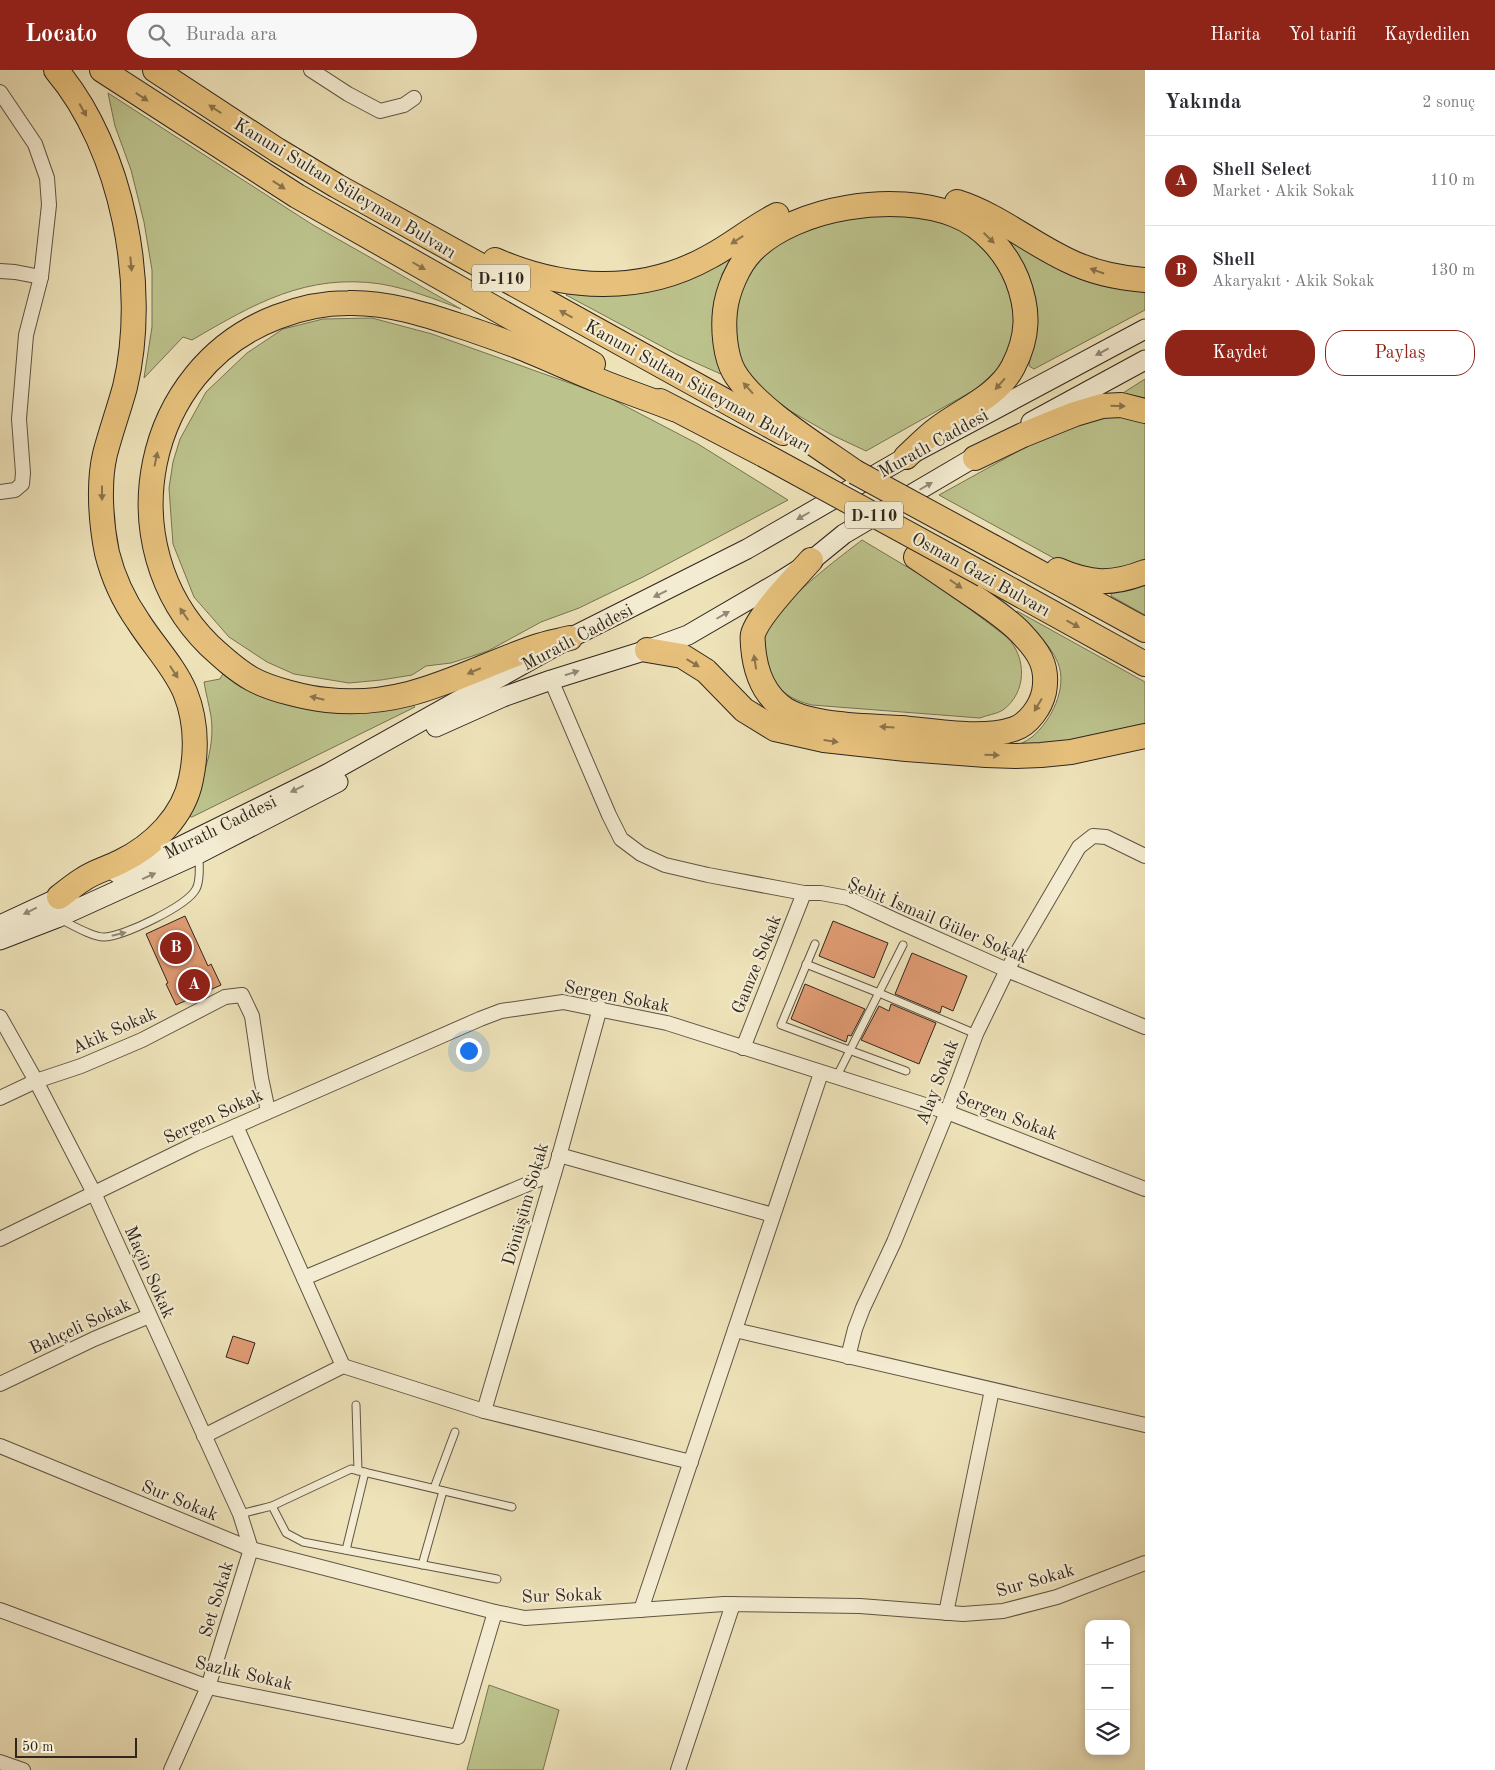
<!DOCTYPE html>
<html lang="tr">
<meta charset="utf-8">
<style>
:root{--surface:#fff;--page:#f7f7f7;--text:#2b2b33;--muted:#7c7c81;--line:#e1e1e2;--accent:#8f2418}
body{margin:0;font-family:"Old Standard TT",serif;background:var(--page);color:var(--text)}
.controls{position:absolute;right:15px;bottom:15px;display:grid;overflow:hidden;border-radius:10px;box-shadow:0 2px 8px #0003}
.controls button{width:45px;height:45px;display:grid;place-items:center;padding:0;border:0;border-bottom:1px solid var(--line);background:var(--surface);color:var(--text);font:25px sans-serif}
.scale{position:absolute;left:15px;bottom:12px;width:122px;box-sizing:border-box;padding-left:5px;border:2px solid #2f261d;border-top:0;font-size:14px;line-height:18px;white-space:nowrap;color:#2f261d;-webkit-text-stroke:4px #f4ecd2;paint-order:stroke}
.you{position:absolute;left:468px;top:980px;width:18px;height:18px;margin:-12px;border:4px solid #fff;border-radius:50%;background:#1a73e8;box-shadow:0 0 0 8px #1a73e833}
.badge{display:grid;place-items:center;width:32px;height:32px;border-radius:50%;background:var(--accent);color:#fff;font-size:16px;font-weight:700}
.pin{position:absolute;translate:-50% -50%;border:2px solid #fff;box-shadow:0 1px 5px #0006}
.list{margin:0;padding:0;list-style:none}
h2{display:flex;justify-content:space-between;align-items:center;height:65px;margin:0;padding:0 20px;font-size:21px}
h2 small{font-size:16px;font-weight:400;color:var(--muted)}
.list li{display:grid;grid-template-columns:32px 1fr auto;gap:15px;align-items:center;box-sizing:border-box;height:90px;padding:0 20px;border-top:1px solid var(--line)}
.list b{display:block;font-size:19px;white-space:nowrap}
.list p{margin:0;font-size:16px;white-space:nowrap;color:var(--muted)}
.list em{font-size:16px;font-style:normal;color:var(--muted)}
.actions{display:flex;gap:10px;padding:15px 20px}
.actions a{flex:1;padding:11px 0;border:1px solid var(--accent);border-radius:20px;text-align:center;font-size:18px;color:var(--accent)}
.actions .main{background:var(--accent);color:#fff}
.icon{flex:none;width:28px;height:28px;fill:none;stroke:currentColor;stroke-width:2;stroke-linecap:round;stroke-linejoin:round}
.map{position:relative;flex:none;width:1145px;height:1700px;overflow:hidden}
header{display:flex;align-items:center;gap:30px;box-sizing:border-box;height:70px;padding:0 25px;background:var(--accent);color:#fff}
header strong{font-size:24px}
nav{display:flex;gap:28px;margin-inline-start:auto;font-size:18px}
.search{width:350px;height:45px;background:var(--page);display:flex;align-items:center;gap:12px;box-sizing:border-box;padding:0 18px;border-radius:28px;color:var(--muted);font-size:19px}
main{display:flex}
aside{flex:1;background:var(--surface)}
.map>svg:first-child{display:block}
.green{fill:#bcc28c;stroke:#767454}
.building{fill:#e09b73;stroke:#2f261d}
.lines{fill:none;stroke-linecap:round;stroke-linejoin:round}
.lane-casing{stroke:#5f5544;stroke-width:9}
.street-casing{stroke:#5f5544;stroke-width:16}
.secondary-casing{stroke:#2f261d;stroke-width:21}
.highway-casing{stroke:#2f261d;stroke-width:26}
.lane{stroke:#f4ecd2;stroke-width:7}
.street{stroke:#f4ecd2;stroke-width:14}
.secondary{stroke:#f4ecd2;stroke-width:19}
.highway{stroke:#e7c17c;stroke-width:24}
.highway-bridge-casing{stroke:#2f261d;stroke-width:26;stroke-linecap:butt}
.highway-bridge{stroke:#e7c17c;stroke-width:24}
.oneway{fill:#8b744c}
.oneway2{fill:#928978}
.labels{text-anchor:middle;stroke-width:4.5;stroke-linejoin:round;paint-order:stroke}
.shield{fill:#f4ecd2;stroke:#6a6153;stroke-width:1}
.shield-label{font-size:16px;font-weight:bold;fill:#2f261d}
.street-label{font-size:18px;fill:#2f261d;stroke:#f4ecd2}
</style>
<header>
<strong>Locato</strong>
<div class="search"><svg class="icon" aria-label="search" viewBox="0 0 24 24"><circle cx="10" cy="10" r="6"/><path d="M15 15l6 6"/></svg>Burada ara</div>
<nav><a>Harita</a><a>Yol tarifi</a><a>Kaydedilen</a></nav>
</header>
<main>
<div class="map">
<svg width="1145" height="1700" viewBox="0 0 1145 1700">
<rect width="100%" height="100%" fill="#eee2b9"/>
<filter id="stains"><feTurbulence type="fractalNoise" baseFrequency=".004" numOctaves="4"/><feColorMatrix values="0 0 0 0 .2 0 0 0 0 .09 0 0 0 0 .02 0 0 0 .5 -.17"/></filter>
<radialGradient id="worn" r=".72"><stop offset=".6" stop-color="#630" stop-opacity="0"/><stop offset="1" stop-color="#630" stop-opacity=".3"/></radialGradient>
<g class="green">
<path d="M 108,23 L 313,155 L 461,239 C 435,229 409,219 381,214 C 306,203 254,234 192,270 L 183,267 L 144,308 L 152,257 L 152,200 L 144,152 L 131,100 L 115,56 Z"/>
<path d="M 877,145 L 908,145 L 939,150 L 966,162 L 991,183 L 1004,207 L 1013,234 L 1016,264 L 998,299 L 976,319 L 866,381 L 832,365 L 766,327 L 741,293 L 735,264 L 735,237 L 746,208 L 770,179 L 800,164 L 835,151 Z"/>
<path d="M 985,151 L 1145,219 L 1145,240 L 1034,299 L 1029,296 L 1032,273 Z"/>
<path d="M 725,187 L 729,192 L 722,204 L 713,243 L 723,305 L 676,284 L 566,225 L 569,222 L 624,225 L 656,219 Z"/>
<path d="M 372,248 L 432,264 L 606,326 L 698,374 L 788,430 L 643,507 L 579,538 L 541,552 L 488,581 L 451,593 L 426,596 L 412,605 L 381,610 L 349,613 L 294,604 L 267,592 L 229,567 L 194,527 L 173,474 L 169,418 L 173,392 L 180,369 L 206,322 L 247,283 L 283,259 L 323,249 Z"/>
<path d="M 1145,309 L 1145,330 L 1123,323 Z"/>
<path d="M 1115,342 L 1145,350 L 1145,493 L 1104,501 L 1059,491 L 939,425 L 1053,362 Z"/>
<path d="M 862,470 L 939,516 L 1007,567 C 1027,588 1027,622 1003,640 C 997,644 987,645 980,648 L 812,635 C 791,630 775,620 769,598 C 767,591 763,583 762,576 C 759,546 839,488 862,470 Z"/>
<path d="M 1145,513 L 1145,545 L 1111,526 L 1112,520 Z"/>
<path d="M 1017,541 L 1145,612 L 1145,656 L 1116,665 L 1008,680 C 1016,676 1025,672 1032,667 C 1051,651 1068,618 1058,593 C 1050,573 1031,558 1015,544 Z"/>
<path d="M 225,600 L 272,626 L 409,630 L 415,637 L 192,747 L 185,746 C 200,716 216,681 211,646 C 209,635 206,624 204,612 L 220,609 Z"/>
<path d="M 489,1615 L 559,1640 L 543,1700 L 467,1700 Z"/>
</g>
<g class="building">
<path d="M 185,846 L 208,896 L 211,894 L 221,915 L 176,935 L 166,914 L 168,913 L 146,864 Z"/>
<path d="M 833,851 L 888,873 L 874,908 L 819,886 Z"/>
<path d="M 912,883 L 967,906 L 953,941 L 942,936 L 940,943 L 895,924 Z"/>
<path d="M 805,914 L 865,939 L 851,966 L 848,965 L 846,972 L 791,949 Z"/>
<path d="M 891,934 L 936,953 L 919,994 L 861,970 L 879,936 L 889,941 Z"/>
<path d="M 233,1266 L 255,1273 L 248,1294 L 226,1287 Z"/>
</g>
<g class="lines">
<defs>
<g id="lane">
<path d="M 62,850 C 72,855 94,868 105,867 C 124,866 187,836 196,819 C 200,812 200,793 198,785"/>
<path d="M 815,874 L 781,955 L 906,1001"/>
<path d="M 806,894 L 879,923 L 976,964"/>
<path d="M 836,1008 L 903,875"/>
<path d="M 356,1335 L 358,1401"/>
<path d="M 434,1418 L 455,1362"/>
<path d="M 272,1436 L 286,1463 L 303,1472 L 497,1509"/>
<path d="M 240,1444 L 272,1436 L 351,1399 L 512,1437"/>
<path d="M 346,1480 L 365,1402"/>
<path d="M 422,1495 L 443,1421"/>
</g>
<g id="street">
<path d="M 311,0 L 348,24 L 380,41 L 404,35 L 414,28"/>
<path d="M 0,22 L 35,74 L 47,108 L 49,135 L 41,207 L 26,265 L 19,349 L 23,403 L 22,414 L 15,420 L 0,422"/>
<path d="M 0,201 L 15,202 L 41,207"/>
<path d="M 551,610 L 609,745 L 621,769 L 641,784 L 665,795 L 708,805 L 804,823 L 821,823 L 848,828 L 895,850 L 1007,900 L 1145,957"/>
<path d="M 0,947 L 36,1011 L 94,1123 L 240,1444 L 251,1479 L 208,1617 L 171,1700"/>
<path d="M 743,978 L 804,823"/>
<path d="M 0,1028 L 36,1011 L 81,996 L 142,970 L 225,927 L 242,925 L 252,946 L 261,1008 L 268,1041"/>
<path d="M 236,1056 L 343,1296 L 484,1341 L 691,1392"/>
<path d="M 559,1085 L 773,1145"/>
<path d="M 0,1169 L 195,1074 L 480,949 L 501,941 L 563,932 L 667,953 L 947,1042 L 1145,1119"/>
<path d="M 304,1208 L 554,1103"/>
<path d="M 735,1260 L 1145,1355"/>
<path d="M 848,1287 L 855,1259 L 863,1238 L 894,1172 L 947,1042 L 976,964 L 1007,900 L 1079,777 L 1093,766 L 1106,767 L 1145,786"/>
<path d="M 0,1314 L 94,1269 L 149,1246"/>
<path d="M 484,1341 L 558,1090 L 600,938"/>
<path d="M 204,1366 L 343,1296"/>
<path d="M 0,1376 L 251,1479 L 495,1542 L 525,1548 L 724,1534 L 860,1536 L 963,1544 L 1003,1541 L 1057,1527 L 1145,1493"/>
<path d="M 0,1540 L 208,1617 L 458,1667 L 495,1542"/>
<path d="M 641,1540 L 821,1003"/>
<path d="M 946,1543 L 992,1320"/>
<path d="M 0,1692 L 23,1700"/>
<path d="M 678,1700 L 733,1534"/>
</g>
<g id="secondary">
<path d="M 1031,352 L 1145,290"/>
<path d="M 436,657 L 503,627 L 551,610 L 647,580 L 688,565 L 779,512 L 806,495 L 844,464 L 987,380"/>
<path d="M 117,803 L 167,783 L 327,704 L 570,568 L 747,479 L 906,387 L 1145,259"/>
<path d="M 0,855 L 71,822"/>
<path d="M 0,870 L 57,848 L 198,784 L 338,712"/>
</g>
<g id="highway">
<path d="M 56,0 C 123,79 149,217 125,317 C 119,339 111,361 105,384 C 98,413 101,454 107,483 C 113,507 124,531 138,551 C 153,575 174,596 185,622 C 196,649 197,680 191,709 C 184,746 153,776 120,792 C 108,798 93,802 82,810 C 74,815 67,821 59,827"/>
<path d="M 102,0 L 297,126 L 593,294"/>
<path d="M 155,0 L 277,80 L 337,116 L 783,363"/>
<path d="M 957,132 C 998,145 1029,172 1067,190 C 1091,202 1118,208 1145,210"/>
<path d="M 495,190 C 564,220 641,225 709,187 C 732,175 753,157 777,145"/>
<path d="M 660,331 L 764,385"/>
<path d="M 975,388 L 1023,365 L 1075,344 L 1102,336 L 1121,335 L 1145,341"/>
<path d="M 855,402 C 820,377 755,338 734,302 C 725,286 723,259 725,241 C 727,222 738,195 752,181 C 796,136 897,122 955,145 C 983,156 1006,182 1017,209 C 1029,240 1029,266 1013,297 C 997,327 963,339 937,359 C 926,367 916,378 906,387"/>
<path d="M 993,477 L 1145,560"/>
<path d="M 811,490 C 796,507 759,544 753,564 C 752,567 753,572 753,576 C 755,601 764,626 786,640 C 813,656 869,656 901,658 C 935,661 982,670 1014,659 C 1029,654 1041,636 1044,622 C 1049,595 1038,581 1020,562 C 1009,551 995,541 982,532 C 960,517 938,502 916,487"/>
<path d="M 1058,500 C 1090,514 1112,515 1145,502"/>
<path d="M 984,505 L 1145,594"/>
<path d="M 570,568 C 558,571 546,573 535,577 C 463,602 407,639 327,630 C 306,628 270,619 252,609 C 236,600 222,587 209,575 C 108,475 143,298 277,247 C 300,238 324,233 348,233 C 386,232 424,244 460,256 C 479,262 498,269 517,276 C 545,287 572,300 600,311 C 624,321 649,329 674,339"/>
<path d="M 647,580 L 682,586 L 706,601 L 744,640 L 775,659 L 824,670 L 906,679 L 986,685 L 1015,686 L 1041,685 L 1071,682 L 1145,666"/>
</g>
</defs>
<use href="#lane" class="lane-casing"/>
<use href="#street" class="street-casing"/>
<use href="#secondary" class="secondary-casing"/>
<use href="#highway" class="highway-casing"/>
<use href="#lane" class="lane"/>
<use href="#street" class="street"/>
<use href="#secondary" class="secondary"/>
<use href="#highway" class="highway"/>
<defs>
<g id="highway-bridge">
<path d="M 764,385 L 984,505"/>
<path d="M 855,402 L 993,477"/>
</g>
</defs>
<use href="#highway-bridge" class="highway-bridge-casing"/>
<use href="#highway-bridge" class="highway-bridge"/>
</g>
<defs><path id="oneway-solid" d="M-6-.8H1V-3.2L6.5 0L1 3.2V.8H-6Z" transform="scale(1.25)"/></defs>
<g class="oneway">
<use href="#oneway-solid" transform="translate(142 27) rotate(34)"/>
<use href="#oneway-solid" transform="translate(215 39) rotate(-147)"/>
<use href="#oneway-solid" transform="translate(83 40) rotate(61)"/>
<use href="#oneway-solid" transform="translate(279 115) rotate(33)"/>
<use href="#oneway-solid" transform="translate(989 168) rotate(44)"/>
<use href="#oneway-solid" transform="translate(737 170) rotate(147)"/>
<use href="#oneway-solid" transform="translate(131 194) rotate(85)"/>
<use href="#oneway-solid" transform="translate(419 196) rotate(30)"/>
<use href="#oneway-solid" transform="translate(1097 201) rotate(-161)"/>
<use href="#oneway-solid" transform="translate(566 244) rotate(-151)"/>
<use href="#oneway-solid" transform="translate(1000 314) rotate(131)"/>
<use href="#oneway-solid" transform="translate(748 318) rotate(-132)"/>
<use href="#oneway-solid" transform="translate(1118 336) rotate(2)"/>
<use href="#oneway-solid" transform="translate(156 389) rotate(-78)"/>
<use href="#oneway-solid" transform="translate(102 423) rotate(90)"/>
<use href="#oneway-solid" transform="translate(956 514) rotate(35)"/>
<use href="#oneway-solid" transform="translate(184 544) rotate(-125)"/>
<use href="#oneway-solid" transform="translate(1073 554) rotate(29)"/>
<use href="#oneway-solid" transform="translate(755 592) rotate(-99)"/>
<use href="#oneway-solid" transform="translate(693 593) rotate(31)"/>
<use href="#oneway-solid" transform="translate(474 601) rotate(157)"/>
<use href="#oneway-solid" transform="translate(174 602) rotate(57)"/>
<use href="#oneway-solid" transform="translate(317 628) rotate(-167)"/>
<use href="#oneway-solid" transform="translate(1038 635) rotate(121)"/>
<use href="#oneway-solid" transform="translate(887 657) rotate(-176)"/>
<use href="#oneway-solid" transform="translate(831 671) rotate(8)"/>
<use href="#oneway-solid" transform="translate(992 685) rotate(1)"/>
</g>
<g class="oneway2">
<use href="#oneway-solid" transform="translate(1102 282) rotate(152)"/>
<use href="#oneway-solid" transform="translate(926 416) rotate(-30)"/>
<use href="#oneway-solid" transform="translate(803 446) rotate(150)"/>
<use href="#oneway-solid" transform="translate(660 524) rotate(154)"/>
<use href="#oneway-solid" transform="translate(723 545) rotate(-30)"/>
<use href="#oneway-solid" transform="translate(572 603) rotate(-17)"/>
<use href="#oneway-solid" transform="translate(297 719) rotate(154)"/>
<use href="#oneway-solid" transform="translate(149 806) rotate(-24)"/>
<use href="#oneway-solid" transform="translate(30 841) rotate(154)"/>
<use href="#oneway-solid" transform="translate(119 864) rotate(-13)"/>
</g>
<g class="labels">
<g class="shield">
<rect x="472" y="194.5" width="58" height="27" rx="4"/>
<rect x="845" y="431.5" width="58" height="27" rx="4"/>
</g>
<g class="shield-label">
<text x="501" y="214">D-110</text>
<text x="874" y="451">D-110</text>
</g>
<g class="street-label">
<text transform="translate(345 118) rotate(31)" y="6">Kanuni Sultan Süleyman Bulvarı</text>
<text transform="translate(698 316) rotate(29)" y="6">Kanuni Sultan Süleyman Bulvarı</text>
<text transform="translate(933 373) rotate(-29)" y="6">Muratlı Caddesi</text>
<text transform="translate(981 504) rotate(29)" y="6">Osman Gazi Bulvarı</text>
<text transform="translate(577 567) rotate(-28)" y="6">Muratlı Caddesi</text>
<text transform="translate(220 757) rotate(-26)" y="6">Muratlı Caddesi</text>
<text transform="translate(938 850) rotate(23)" y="6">Şehit İsmail Güler Sokak</text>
<text transform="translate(756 894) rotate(-68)" y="6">Gamze Sokak</text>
<text transform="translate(617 926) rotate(11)" y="6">Sergen Sokak</text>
<text transform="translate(114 960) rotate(-24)" y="6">Akik Sokak</text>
<text transform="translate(937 1012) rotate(-69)" y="6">Alay Sokak</text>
<text transform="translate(1007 1045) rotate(21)" y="6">Sergen Sokak</text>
<text transform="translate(213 1046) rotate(-25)" y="6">Sergen Sokak</text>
<text transform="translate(525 1134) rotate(-74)" y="6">Dönüşüm Sokak</text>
<text transform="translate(150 1202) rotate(66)" y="6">Maçin Sokak</text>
<text transform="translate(80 1256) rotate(-25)" y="6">Bahçeli Sokak</text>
<text transform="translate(180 1430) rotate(22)" y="6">Sur Sokak</text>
<text transform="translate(1035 1510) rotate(-16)" y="6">Sur Sokak</text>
<text transform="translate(562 1525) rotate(-2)" y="6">Sur Sokak</text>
<text transform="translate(216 1529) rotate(-73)" y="6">Set Sokak</text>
<text transform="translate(244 1603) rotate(13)" y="6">Sazlık Sokak</text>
</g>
</g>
<rect width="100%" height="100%" filter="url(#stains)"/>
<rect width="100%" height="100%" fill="url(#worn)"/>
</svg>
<div class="controls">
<button>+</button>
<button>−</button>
<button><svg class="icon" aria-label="layers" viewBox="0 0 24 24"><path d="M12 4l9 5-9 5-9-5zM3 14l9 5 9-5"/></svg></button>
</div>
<div class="scale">50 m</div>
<div class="you"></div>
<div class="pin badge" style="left:194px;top:915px">A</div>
<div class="pin badge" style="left:176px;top:878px">B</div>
</div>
<aside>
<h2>Yakında<small>2 sonuç</small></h2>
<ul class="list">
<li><span class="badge">A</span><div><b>Shell Select</b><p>Market · Akik Sokak</p></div><em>110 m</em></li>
<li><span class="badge">B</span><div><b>Shell</b><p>Akaryakıt · Akik Sokak</p></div><em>130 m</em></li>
</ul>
<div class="actions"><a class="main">Kaydet</a><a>Paylaş</a></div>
</aside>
</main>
